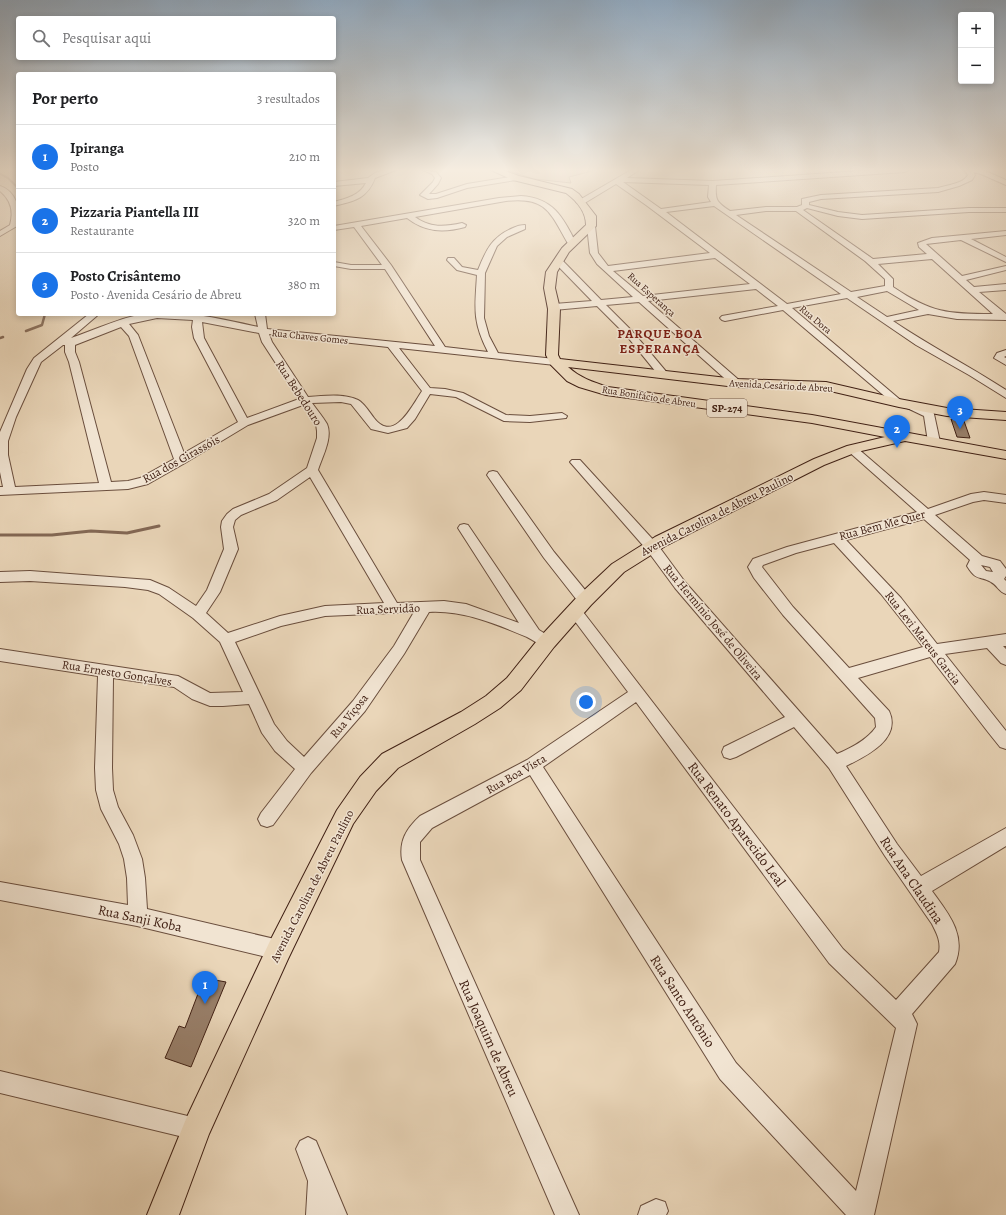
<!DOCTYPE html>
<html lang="pt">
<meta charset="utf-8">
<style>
:root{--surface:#fff;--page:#f6f6f6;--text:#202124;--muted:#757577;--line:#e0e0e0;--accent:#1a73e8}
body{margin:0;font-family:Alegreya,serif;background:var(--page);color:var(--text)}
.controls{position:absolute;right:12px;top:12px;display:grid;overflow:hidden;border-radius:4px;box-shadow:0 2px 6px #0003}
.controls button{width:36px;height:36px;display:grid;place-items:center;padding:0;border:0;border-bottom:1px solid var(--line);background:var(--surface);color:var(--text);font:20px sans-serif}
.you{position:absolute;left:586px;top:702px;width:14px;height:14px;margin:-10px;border:3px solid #fff;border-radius:50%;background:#1a73e8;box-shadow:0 0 0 6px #1a73e833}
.badge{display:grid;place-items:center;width:26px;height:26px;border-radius:50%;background:var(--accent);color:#fff;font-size:13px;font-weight:700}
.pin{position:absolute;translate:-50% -33px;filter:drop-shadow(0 1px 2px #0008)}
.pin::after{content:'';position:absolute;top:21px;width:14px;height:12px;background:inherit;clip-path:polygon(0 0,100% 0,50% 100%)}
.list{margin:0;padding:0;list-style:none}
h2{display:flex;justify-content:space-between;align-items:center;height:52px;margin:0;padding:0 16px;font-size:17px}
h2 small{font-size:13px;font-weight:400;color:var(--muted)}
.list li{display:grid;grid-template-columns:26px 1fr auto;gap:12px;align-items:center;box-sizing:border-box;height:64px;padding:0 16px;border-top:1px solid var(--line)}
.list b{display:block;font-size:15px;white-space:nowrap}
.list p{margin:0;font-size:13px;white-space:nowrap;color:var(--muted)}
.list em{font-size:13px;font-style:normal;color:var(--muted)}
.icon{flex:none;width:22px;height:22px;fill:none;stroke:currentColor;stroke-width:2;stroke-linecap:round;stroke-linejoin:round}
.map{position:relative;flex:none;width:1006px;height:1215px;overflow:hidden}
.search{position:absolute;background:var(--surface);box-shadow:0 2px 6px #0003;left:16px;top:16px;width:320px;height:44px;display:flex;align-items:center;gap:10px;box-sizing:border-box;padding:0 14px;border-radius:4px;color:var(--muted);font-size:15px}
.panel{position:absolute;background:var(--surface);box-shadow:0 2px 6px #0003;left:16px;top:72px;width:320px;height:244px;border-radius:4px}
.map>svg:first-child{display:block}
.green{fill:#cdb79d;stroke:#866c58}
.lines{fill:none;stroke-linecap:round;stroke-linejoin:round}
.stream-far2{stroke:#836855;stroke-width:2}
.stream-far1{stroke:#836855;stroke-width:2.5}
.stream{stroke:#836855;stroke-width:3}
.building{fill:#987f6a;stroke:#402014}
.minor-casing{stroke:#6a4e3d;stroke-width:2}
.major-casing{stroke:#402014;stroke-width:2}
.minor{fill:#f1e4d2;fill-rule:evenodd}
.major{fill:#ead6b9;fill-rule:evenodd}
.labels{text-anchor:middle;stroke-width:3;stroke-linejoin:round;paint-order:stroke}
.far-street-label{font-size:10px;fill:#402014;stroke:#f1e4d2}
.shield{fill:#f1e4d2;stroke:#755b4d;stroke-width:1}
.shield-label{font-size:11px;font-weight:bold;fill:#402014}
.street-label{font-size:12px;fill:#402014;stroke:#f1e4d2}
.far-district-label{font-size:13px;font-weight:bold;letter-spacing:1px;fill:#7a1f14;stroke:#f1e4d2}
.near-street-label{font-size:14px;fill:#402014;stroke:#f1e4d2}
</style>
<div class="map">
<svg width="1006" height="1215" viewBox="0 0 1006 1215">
<rect width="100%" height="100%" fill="#ead6b9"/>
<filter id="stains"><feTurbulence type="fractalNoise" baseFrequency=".005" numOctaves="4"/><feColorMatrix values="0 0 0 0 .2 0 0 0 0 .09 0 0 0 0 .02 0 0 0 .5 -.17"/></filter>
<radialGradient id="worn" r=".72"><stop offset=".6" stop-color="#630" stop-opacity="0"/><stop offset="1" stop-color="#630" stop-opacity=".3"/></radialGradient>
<path class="green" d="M 507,170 L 596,170 L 569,177 L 571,183 L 534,179 Z"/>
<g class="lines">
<path class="stream-far2" d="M 0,174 L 8,178 L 18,188"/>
<g class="stream-far1">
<path d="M 26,331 L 42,325 L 45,314"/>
<path d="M 0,338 L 3,337"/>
</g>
<path class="stream" d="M 0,535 L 52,535 L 91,531 L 127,533 L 159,526"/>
</g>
<g class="building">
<path d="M 951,419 L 964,421 L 970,438 L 957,437 Z"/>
<path d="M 204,978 L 226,982 L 191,1067 L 165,1058 L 179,1026 L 185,1028 Z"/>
</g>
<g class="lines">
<defs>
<g id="minor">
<path d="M 385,170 L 396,170 L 375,178 C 367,199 354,201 334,206 L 334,202 C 347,198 359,196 366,183 L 334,186 L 334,182 L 368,178 L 375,173 Z"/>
<path d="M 423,170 L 436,172 L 441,178 L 438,184 L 429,194 L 436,194 L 467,184 L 516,176 L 519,178 L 516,180 L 467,188 L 437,198 L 428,199 L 420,195 L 433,182 L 435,178 L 432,174 Z"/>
<path d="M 631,170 L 639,170 L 627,178 L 713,181 L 874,170 L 908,170 L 905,172 L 716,185 C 715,201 717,202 730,211 L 766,207 L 797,207 L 802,205 L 802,199 L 821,195 L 938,188 C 947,185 963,184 968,175 L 964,170 L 983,170 L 1006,180 L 1006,185 L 981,174 L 973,172 L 975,175 L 972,180 L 959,186 L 938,192 L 821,199 L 809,202 L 809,205 L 838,212 L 862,215 L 969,208 L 1006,208 L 1006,212 L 969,212 L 862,219 L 838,216 L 807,208 L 803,210 L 873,259 L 927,254 L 919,247 L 918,243 L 932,238 L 1006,231 L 1006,235 L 971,239 L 1006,257 L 1006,262 L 961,240 L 926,244 L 962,276 L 1006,266 L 1006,270 L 966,280 L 974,287 L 1006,284 L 1006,290 L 979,292 L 1006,314 L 1006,320 L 957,319 L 928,314 L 893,321 C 930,346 969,366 1006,390 L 1006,398 L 969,375 L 916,345 L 847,298 L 792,308 L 904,403 L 903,405 L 895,405 L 783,310 L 725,321 L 722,320 L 720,318 L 722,316 L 778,306 L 756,289 L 648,301 L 740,381 L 741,383 L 740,385 L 732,385 L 639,302 L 606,305 L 632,331 L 669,375 L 664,378 L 660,377 L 626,335 L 597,306 L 554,310 L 550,307 L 554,304 L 592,301 L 555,263 L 555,259 L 561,259 L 601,300 L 633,297 L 597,264 L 590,253 L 587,226 L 588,224 L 591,224 L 595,226 L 598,253 L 608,266 L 710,253 L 646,205 L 616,184 L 583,204 L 580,204 L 576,202 ZM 623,182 L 709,185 L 708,197 L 711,202 L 661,209 ZM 714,206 L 841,294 L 787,304 L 666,212 ZM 766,211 L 796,211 L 865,261 L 885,279 L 885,286 L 851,292 L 736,215 ZM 715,258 L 750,284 L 643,296 L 613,271 ZM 932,259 L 993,314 C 947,314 932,313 893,287 L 893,279 L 878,264 ZM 887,291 L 919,310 L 887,317 L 857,297 Z"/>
<path d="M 0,186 C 16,191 22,211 17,226 L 0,236 L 0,231 L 10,225 C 14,211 11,200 0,191 Z"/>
<path d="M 521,196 C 553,198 563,217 576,243 L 575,245 L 569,245 C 551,215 548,196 506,201 L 415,217 C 430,228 444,227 462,223 L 466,225 L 465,227 C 443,233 425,232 407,218 L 361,226 L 391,265 L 445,347 L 488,352 C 472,321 475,308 477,275 L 457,270 L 447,260 L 448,258 L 454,258 L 462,267 L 478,270 C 486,250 492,237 513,228 C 517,226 520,225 525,225 L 525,229 L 507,237 L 497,246 L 485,273 L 484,318 L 489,336 L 498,353 L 555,359 L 560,362 L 558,364 L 555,365 L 399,348 L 430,388 L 445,389 L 463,393 L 506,415 L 530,416 L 562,413 L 567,416 L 566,418 L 530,422 L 504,421 L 456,397 L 430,394 L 415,419 L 407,428 L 388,433 L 371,429 L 351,404 L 341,402 L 312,403 C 317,410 323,417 327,424 C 333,438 322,457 318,470 L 397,603 L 444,601 L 466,604 L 519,623 L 458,528 L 460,525 L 464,524 L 468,525 L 539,630 L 552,638 L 554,642 L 552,646 C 542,649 536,641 527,637 C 496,624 463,610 429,612 L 404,654 L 365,711 L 311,773 L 273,825 L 267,827 L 261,825 L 258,819 L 261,813 L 295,769 L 275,751 L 262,733 L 249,704 L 223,706 L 210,706 L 192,699 L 174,687 L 113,678 L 112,768 L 113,790 L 118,807 L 133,835 L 142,859 L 145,878 L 147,909 L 279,940 L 286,943 L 289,950 L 286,957 L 279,960 L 137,926 L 0,900 L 0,882 L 128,905 L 127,878 L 124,859 L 119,844 L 101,809 L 96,790 L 95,768 L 98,676 L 0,661 L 0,649 L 178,676 L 210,693 L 243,692 L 220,642 L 193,618 L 159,594 L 148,590 L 125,587 L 30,581 L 0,582 L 0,572 L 30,571 L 150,580 L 169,588 L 196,606 L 207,590 L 224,549 L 221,527 L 222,521 L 227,514 L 233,509 L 269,494 L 307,468 L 317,438 L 317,431 L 316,424 L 303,405 L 248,425 L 185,463 L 148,484 L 128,489 L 0,495 L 0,487 L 3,487 L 0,472 L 0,432 L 27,369 L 34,358 L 89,314 L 99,314 L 71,338 C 92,331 113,321 134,316 C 174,307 218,318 258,327 L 255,314 L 265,314 L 267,329 L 435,346 L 385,269 L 351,269 L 334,266 L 334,262 L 351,265 L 382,265 L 354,227 L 334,230 L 334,226 L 499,198 ZM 157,318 L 193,320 L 192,327 L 194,338 L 238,422 L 184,453 L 138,335 L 129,324 ZM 202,322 L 259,333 L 262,342 L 299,399 L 247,418 L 204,338 ZM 121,327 L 129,336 L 174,459 L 140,478 L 128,481 L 111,482 L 79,362 L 75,352 L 75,345 ZM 269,334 L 388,347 L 422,391 C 412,406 394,444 374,418 C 370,413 364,403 358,400 C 343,393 324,396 308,397 L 272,342 ZM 63,345 L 65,345 L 65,352 L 69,362 L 99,483 L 15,487 L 8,455 L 8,441 L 16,417 L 41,362 ZM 310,477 L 384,603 L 325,606 L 280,616 L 228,633 L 206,613 L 220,592 L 238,549 L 233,527 L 235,520 L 241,515 L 277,500 ZM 414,612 L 394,646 L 353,701 L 304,757 L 287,741 L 274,724 L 235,642 L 281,626 L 325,616 Z"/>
<path d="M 1006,350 L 1006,356 L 1004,357 L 1006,358 L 1006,365 L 994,358 L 997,353 Z"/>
<path d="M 909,402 L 933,412 L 934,414 L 940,442 L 938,444 L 934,445 L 928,442 L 924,416 L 905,407 L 904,405 Z"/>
<path d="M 852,446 L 856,447 L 928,509 L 971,494 L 984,492 L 1006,495 L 1006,503 L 984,500 L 973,502 L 935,515 L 982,556 L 1000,561 L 1006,569 L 1006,576 L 1004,579 L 1006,581 L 1006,594 C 999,592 997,585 991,582 C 979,575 977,582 967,566 L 970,560 L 924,519 L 846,540 L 901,598 L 937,644 L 1006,634 L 1006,646 L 1003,646 L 1006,649 L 1006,665 L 1001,663 L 987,648 L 945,654 L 1006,731 L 1006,749 L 1000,747 L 988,732 L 930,657 L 858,678 L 889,711 C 902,739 866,756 846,766 L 897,844 L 921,876 L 1006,828 L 1006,846 L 932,891 C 948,913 967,935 955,964 L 912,1014 L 917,1024 L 874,1215 L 846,1215 L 720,1079 L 530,775 L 432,828 L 420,842 L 420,860 L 579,1215 L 555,1215 L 402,860 C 399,841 406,829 420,816 L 527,760 L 628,692 L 568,612 L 570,608 L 575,607 L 580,608 L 843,949 L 896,1000 L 939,952 C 941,941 937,934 932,924 L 885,856 L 829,768 L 794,727 L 736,757 L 730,759 L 724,757 L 722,752 L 724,747 L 785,717 L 675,588 L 647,550 L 570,462 L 572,460 L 580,460 L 657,544 L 685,582 L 837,754 C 851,748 867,740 876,727 L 875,718 L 783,615 L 754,578 L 748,567 L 753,559 L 787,547 L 917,512 L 848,451 L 846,449 L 848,447 ZM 834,543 L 881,594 L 923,647 L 849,668 L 793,607 L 762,567 L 763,565 L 796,553 ZM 981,565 L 990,567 L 993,572 L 986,571 ZM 636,702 L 829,963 L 896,1028 L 856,1191 L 736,1063 L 543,767 Z"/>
<path d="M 493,471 L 497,472 L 554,552 L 590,596 L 592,600 L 590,604 L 585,605 L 580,604 L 544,558 L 487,475 L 489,472 Z"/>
<path d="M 0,1071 L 196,1118 L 204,1121 L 207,1129 L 204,1137 L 196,1140 L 0,1093 Z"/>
<path d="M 308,1137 L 316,1141 L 347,1215 L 306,1215 L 308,1181 L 296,1149 L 300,1141 Z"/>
<path d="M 656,1199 L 665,1202 L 668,1211 L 666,1215 L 638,1215 L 641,1206 Z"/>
</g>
<path id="major" d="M 491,170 L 503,170 L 519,176 L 572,189 L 579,194 L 596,216 L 596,226 L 569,252 L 557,272 L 555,288 L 560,309 L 558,355 L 560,359 L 736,379 L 826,382 L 899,399 L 947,408 L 1006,412 L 1006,420 L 947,416 L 899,407 L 826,390 L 736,387 L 568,367 C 580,378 593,382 608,387 L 812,415 L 1006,451 L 1006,459 L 905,441 L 857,452 L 824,465 L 667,545 L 624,572 L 591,605 L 554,647 L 521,690 L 500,708 L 475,724 L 398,768 L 376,791 L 353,824 L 288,959 L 209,1134 L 179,1215 L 147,1215 L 186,1119 L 270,941 L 337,810 L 360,777 L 382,754 L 461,712 L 486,696 L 507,678 L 540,637 L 579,595 L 612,564 L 655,537 L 814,459 L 847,446 L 885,437 L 812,423 L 606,395 L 579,387 L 567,381 L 551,365 L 546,355 L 548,309 L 544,288 L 546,272 L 562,248 L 586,225 C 586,212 577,201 566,193 L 513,180 Z"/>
</defs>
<use href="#minor" class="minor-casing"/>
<use href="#major" class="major-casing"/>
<use href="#minor" class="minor"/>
<use href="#major" class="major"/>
</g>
<linearGradient id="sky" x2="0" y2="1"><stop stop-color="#91a9bf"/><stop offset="0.5" stop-color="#f6ede0"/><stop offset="1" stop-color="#f6ede0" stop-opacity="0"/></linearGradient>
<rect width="1006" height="340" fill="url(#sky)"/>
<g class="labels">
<g class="far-street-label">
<text transform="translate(652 294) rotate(42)" y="4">Rua Esperança</text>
<text transform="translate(816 319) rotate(40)" y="4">Rua Dora</text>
<text transform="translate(310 336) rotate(6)" y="4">Rua Chaves Gomes</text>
<text transform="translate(781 385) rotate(3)" y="4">Avenida Cesário de Abreu</text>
<text transform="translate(649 396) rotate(9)" y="4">Rua Bonifácio de Abreu</text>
</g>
<rect class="shield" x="707" y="399" width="40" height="18" rx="3"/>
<g class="shield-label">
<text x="727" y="412">SP-274</text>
</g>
<g class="street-label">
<text transform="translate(299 393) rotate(57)" y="4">Rua Bebedouro</text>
<text transform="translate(181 459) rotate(-29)" y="4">Rua dos Girassóis</text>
<text transform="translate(717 514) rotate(-27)" y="4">Avenida Carolina de Abreu Paulino</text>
<text transform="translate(882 525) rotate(-15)" y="4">Rua Bem Me Quer</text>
<text transform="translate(388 609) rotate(-2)" y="4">Rua Servidão</text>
<text transform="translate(713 622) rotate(50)" y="4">Rua Hermínio José de Oliveira</text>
<text transform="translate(923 638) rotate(52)" y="4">Rua Levi Mateus Garcia</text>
<text transform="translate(117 673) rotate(9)" y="4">Rua Ernesto Gonçalves</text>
<text transform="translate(349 716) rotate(-51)" y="4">Rua Viçosa</text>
<text transform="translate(516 774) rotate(-30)" y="4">Rua Boa Vista</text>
<text transform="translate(312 886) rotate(-63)" y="4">Avenida Carolina de Abreu Paulino</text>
</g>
<g class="far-district-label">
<text x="660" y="338">PARQUE BOA<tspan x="660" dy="15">ESPERANÇA</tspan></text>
</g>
<g class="near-street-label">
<text transform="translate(737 824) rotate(53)" y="5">Rua Renato Aparecido Leal</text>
<text transform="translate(912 880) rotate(56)" y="5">Rua Ana Claudina</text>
<text transform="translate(140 918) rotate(12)" y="5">Rua Sanji Koba</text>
<text transform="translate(683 1001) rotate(57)" y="5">Rua Santo Antônio</text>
<text transform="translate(489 1038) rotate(66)" y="5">Rua Joaquim de Abreu</text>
</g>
</g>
<rect width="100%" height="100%" filter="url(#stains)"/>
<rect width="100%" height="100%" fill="url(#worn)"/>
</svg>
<div class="controls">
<button>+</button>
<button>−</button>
</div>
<div class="you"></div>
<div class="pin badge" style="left:205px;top:1004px">1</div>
<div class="pin badge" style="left:897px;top:448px">2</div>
<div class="pin badge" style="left:960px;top:429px">3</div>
<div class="search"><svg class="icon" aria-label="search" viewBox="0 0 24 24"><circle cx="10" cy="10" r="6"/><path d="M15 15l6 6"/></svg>Pesquisar aqui</div>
<section class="panel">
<h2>Por perto<small>3 resultados</small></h2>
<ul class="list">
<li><span class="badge">1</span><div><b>Ipiranga</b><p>Posto</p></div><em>210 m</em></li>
<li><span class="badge">2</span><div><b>Pizzaria Piantella III</b><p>Restaurante</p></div><em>320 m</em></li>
<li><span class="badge">3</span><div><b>Posto Crisântemo</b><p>Posto · Avenida Cesário de Abreu</p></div><em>380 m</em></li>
</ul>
</section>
</div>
